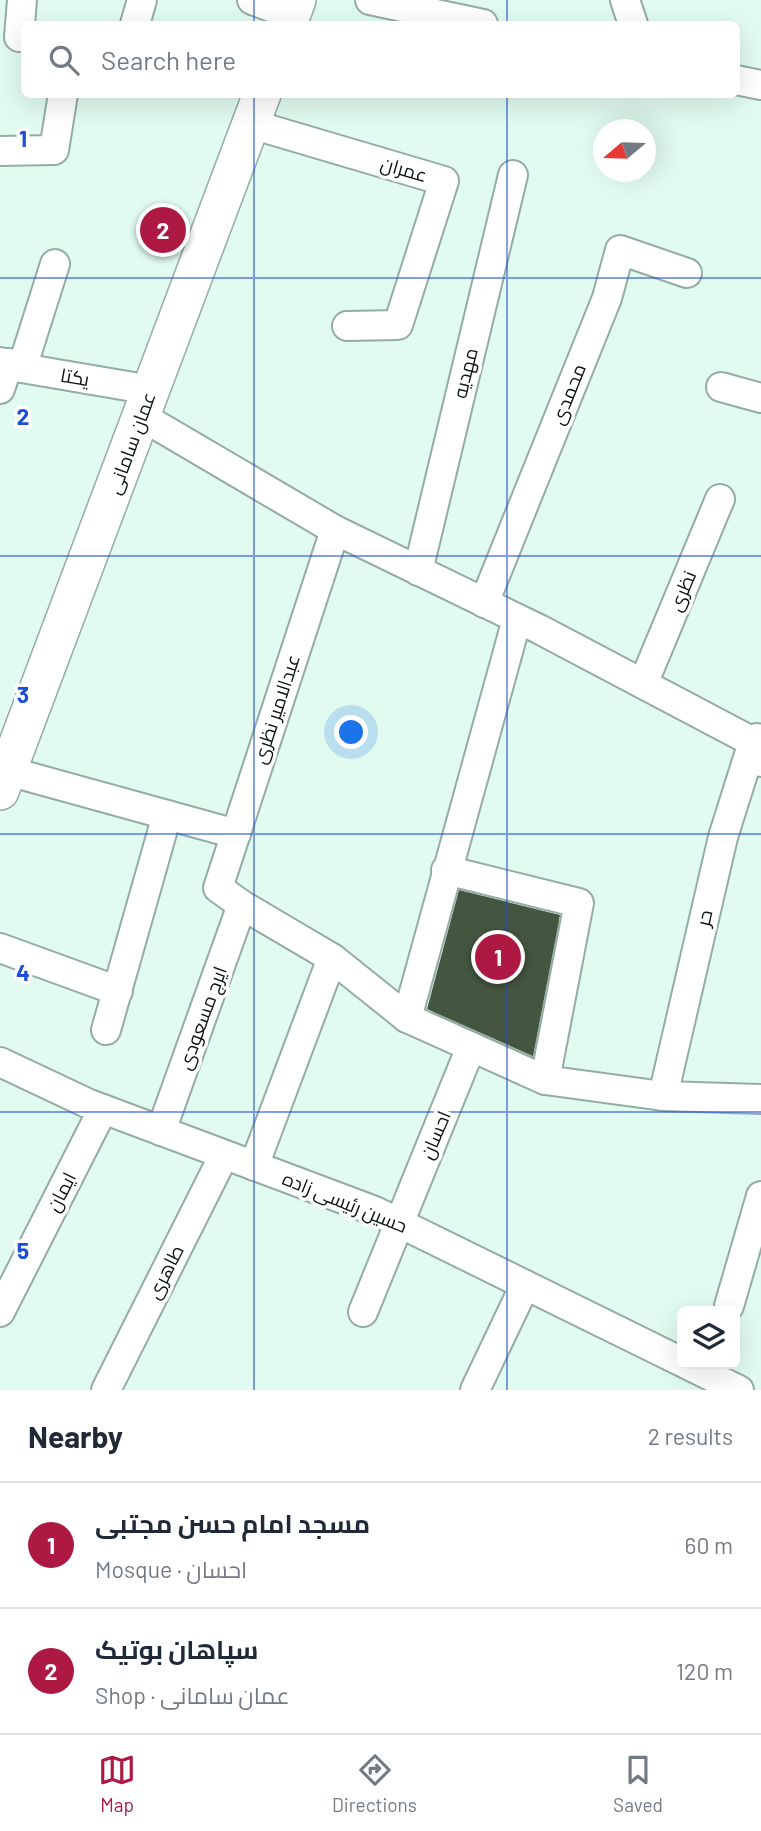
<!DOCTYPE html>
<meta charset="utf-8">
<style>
:root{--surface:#fff;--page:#f6f6f7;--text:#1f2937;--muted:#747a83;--line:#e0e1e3;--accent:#ad1943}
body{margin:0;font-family:Barlow,Cairo,sans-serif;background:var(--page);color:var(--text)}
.controls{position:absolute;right:21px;bottom:21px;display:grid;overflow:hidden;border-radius:10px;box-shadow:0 7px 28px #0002}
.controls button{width:63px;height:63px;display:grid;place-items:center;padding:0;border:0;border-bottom:2px solid var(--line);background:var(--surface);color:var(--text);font:35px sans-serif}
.compass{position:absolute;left:593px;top:119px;width:63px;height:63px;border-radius:50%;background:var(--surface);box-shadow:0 7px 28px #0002;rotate:251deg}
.you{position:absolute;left:352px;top:733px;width:24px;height:24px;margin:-18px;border:5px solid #fff;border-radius:50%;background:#1a73e8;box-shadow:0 0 0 10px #1a73e833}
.badge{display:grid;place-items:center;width:46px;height:46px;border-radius:50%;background:var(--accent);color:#fff;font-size:23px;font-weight:700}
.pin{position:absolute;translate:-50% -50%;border:4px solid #fff;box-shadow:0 2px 7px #0006}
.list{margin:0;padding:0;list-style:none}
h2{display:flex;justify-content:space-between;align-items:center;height:91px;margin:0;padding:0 28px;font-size:30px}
h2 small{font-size:23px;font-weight:400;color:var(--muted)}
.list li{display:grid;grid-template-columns:46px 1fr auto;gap:21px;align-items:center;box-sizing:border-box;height:126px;padding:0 28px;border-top:2px solid var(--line)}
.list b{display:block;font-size:26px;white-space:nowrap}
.list p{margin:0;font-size:23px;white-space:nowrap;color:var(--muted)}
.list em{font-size:23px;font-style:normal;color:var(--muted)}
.icon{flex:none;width:38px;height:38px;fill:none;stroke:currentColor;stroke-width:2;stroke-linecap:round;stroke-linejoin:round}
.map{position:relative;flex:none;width:761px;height:1390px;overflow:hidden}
.search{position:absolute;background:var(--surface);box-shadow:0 7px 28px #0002;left:21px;right:21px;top:21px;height:77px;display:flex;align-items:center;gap:18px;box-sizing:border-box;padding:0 24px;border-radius:10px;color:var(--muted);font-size:26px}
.sheet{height:343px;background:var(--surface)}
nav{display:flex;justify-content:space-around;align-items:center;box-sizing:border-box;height:98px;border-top:2px solid var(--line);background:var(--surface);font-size:19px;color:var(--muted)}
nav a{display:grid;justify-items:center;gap:4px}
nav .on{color:var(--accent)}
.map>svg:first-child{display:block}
.building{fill:#445641;filter:url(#shadow)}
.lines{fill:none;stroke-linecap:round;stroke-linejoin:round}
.minor-casing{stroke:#94aca4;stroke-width:32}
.tertiary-casing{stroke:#94aca4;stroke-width:40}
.minor{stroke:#fff;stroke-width:28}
.tertiary{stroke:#fff;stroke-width:37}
.grid{fill:none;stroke:#1d4ed8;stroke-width:2;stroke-opacity:0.55}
.labels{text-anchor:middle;stroke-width:7;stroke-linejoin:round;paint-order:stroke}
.street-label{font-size:19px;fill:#0b1411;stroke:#fff}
.grid-label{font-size:23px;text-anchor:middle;font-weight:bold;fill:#1d4ed8;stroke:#fff;stroke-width:7;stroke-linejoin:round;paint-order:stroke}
</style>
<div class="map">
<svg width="761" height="1390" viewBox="0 0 761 1390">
<defs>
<filter id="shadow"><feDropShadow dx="4.5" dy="8" stdDeviation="0" flood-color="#0004"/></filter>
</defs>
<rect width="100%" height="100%" fill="#e1fbf1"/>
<path class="building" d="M 459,890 L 560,915 L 533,1056 L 427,1009 Z"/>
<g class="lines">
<defs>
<g id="minor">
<path d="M 252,0 L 292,15"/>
<path d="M 370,0 L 483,24"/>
<path d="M 625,0 L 633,24"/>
<path d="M 135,24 L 142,0"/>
<path d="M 19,37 L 22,0"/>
<path d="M 736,80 L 761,85"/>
<path d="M 251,124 L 444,181 L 398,325 L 347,326"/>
<path d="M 0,151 L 54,150 L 63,94"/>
<path d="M 0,362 L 22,368 L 151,390"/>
<path d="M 22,368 L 55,264"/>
<path d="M 721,387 L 761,398"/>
<path d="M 0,389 L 9,363"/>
<path d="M 141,416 L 335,530 L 539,629 L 753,742 L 761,762"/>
<path d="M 335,530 L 218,888 L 242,905 L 332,958 L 407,1018 L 545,1080 L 663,1096 L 761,1099"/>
<path d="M 418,571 L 513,175"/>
<path d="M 484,603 L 607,298 L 620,250 L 687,273"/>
<path d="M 643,684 L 720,499"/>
<path d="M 8,771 L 236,834"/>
<path d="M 446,870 L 579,903 L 545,1080"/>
<path d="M 0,948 L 118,991"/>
<path d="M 407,1018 L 517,619"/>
<path d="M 106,1030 L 167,815"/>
<path d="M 0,1062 L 87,1103 L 375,1211 L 682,1362"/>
<path d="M 663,1096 L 723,837 L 753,742 L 757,738"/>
<path d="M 161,1131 L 242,905"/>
<path d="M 254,1166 L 332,958"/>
<path d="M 729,1306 L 761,1196"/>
<path d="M 0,1312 L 103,1109"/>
<path d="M 363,1312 L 471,1047"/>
<path d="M 686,1364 L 739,1390"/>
<path d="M 106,1390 L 224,1155"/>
<path d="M 475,1390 L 525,1285"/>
</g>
<g id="tertiary">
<path d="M 288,24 L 297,0"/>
<path d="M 0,791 L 262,94"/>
</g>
</defs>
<use href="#minor" class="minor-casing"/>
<use href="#tertiary" class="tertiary-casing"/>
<use href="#minor" class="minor"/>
<use href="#tertiary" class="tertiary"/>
</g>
<path class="grid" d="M 254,0 L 254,24M 507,0 L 507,24M 254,94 L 254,1390M 507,94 L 507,1390M 0,278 L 761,278M 0,556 L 761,556M 0,834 L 761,834M 0,1112 L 761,1112"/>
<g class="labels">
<g class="street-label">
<text transform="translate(404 169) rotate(16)" y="7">عمران</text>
<text transform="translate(465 373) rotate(-76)" y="7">مهدیه</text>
<text transform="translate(75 377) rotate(10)" y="7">یکتا</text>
<text transform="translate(568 394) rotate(-68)" y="7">محمدی</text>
<text transform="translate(131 443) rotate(-70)" y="7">عمان سامانی</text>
<text transform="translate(682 591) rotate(-67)" y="7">نظری</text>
<text transform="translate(276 709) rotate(-72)" y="7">عبدالامیر نظری</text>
<text transform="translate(704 918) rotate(-77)" y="7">حر</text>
<text transform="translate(202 1018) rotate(-70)" y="7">ایرج مسعودی</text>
<text transform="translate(435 1135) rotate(-67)" y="7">احسان</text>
<text transform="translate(61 1192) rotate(-63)" y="7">ایمان</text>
<text transform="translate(345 1202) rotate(22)" y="7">حسین رئیسی زاده</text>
<text transform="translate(165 1272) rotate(-63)" y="7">طاهری</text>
</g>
</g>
<g class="grid-label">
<text x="23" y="147">1</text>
<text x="23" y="425">2</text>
<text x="23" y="703">3</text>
<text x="23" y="981">4</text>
<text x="23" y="1259">5</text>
</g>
</svg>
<div class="controls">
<button><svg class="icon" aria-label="layers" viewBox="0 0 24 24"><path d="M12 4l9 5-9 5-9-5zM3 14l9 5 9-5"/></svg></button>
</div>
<svg class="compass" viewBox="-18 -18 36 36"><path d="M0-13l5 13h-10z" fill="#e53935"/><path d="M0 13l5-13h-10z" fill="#747a83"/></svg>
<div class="you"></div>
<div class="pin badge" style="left:498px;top:957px">1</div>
<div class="pin badge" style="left:163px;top:230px">2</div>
<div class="search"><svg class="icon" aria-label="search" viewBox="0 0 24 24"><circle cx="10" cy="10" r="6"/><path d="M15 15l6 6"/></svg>Search here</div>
</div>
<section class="sheet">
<h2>Nearby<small>2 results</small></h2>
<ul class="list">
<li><span class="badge">1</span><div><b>مسجد امام حسن مجتبی</b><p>Mosque · احسان</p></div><em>60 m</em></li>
<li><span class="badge">2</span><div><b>سپاهان بوتیک</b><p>Shop · عمان سامانی</p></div><em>120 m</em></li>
</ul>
</section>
<nav>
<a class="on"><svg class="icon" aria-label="map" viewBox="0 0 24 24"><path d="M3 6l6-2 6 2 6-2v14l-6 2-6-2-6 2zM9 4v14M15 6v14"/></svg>Map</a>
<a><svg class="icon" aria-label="directions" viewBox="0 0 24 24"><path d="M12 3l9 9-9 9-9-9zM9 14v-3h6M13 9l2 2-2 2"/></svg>Directions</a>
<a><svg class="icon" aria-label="saved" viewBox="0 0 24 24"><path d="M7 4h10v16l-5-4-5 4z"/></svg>Saved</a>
</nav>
